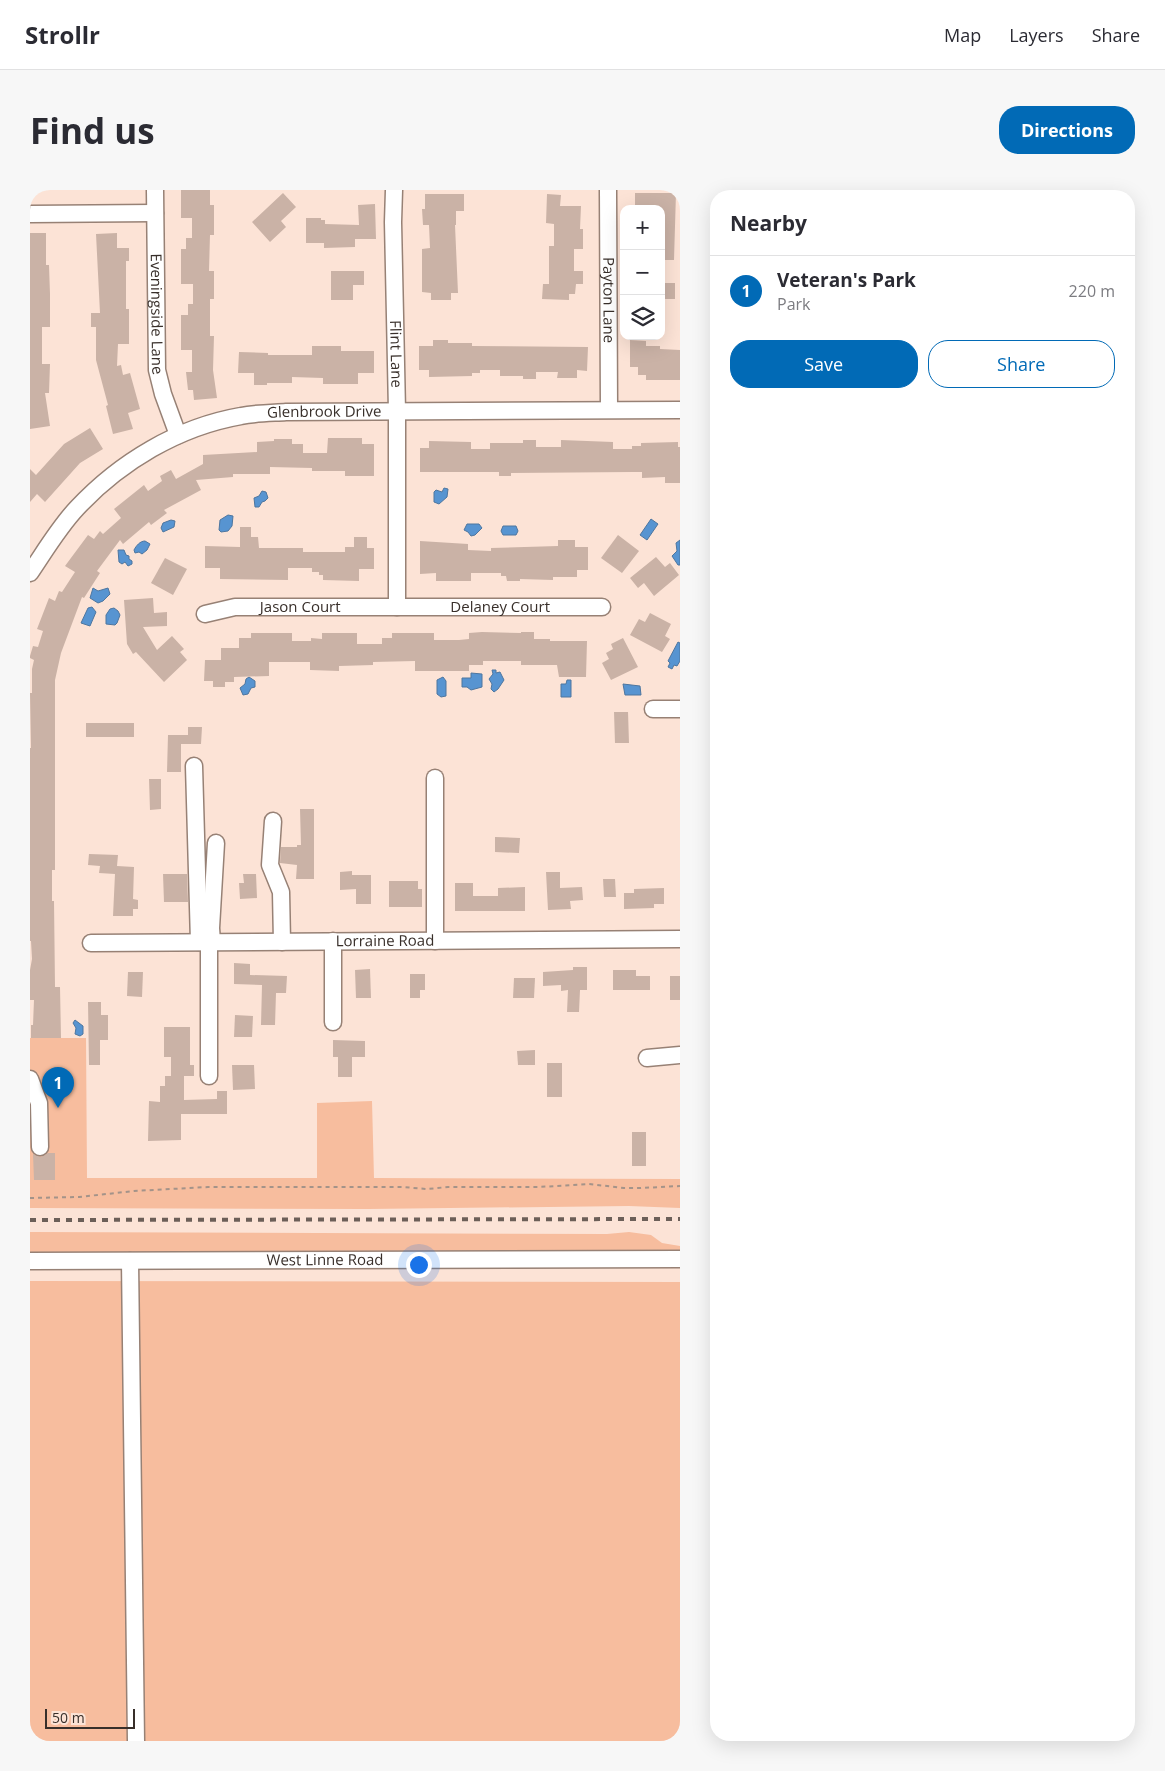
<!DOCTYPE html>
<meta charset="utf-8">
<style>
:root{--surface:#fff;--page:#f7f7f7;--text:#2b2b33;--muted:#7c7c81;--line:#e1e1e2;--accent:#016ab6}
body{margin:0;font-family:"Open Sans",sans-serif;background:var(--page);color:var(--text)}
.controls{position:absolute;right:15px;top:15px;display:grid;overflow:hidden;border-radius:10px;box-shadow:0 5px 20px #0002}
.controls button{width:45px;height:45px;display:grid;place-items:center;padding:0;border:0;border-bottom:1px solid var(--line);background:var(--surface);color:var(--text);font:25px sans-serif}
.scale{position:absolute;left:15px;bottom:12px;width:90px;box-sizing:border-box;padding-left:5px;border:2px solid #382f2a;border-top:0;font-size:14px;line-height:18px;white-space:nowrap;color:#382f2a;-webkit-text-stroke:4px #fce3d6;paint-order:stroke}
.you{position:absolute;left:388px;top:1074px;width:18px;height:18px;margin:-12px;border:4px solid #fff;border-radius:50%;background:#1a73e8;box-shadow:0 0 0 8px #1a73e833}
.badge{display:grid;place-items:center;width:32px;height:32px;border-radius:50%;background:var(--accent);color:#fff;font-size:16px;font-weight:700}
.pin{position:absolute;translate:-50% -41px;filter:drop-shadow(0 1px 2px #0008)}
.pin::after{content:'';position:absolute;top:26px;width:18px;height:15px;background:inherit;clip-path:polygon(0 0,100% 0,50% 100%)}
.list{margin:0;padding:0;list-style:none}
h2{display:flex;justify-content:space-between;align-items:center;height:65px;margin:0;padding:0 20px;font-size:21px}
h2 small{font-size:16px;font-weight:400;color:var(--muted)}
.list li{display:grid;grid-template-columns:32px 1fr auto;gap:15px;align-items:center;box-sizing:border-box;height:70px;padding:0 20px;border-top:1px solid var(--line)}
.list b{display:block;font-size:19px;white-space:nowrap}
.list p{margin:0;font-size:16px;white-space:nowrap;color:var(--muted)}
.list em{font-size:16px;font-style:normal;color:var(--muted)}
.actions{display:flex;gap:10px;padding:15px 20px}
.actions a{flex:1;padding:11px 0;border:1px solid var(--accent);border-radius:20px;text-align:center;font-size:18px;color:var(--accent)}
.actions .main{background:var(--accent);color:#fff}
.icon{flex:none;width:28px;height:28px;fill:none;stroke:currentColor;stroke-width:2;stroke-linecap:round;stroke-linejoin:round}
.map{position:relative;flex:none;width:650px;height:1551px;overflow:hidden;border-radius:20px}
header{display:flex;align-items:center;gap:30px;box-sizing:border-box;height:70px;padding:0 25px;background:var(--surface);border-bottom:1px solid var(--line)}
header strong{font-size:24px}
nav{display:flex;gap:28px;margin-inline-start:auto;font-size:18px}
.intro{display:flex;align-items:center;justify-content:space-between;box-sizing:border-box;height:120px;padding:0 30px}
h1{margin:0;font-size:35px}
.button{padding:12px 22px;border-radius:20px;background:var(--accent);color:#fff;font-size:18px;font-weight:700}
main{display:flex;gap:30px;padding:0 30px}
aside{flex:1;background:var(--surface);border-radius:20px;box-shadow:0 5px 20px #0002}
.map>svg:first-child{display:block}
.green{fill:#f7bd9e}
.water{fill:#5794d1;stroke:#4e769f}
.building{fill:#cab2a6}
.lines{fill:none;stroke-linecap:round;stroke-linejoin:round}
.minor-casing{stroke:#978175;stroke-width:19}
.path{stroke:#a49389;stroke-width:2;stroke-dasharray:4 4;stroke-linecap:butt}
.minor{stroke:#fff;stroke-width:16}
.rail{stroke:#6c5f58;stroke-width:4;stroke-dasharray:6 6;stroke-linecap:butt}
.labels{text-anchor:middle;stroke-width:4;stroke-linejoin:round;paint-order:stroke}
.street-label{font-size:15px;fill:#382f2a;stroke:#fce3d6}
</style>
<header>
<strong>Strollr</strong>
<nav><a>Map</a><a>Layers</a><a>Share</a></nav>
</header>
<div class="intro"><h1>Find us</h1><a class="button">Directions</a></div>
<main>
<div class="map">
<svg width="650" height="1551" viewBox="0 0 650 1551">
<rect width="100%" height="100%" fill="#fce3d6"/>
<g class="green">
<path d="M 0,848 L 56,848 L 57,988 L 287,988 L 287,913 L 342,911 L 344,988 L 650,989 L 650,1018 L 599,1016 L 338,1019 L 0,1018 Z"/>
<path d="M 0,1042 L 577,1044 L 599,1042 L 621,1045 L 632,1053 L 650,1056 L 650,1062 L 0,1065 Z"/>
<path d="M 0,1091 L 650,1092 L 650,1551 L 0,1551 Z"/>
</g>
<g class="water">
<path d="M 414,298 L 418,299 L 417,307 L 409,314 L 404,312 L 404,302 L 406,300 L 412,302 Z"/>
<path d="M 232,301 L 236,302 L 238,308 L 235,311 L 232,312 L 229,317 L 225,317 L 224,308 L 229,306 Z"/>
<path d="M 198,325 L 203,326 L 202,336 L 198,341 L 191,342 L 189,340 L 190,330 Z"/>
<path d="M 621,329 L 628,334 L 617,350 L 610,345 Z"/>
<path d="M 141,330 L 145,331 L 144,337 L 133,342 L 131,338 L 133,333 Z"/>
<path d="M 437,334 L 449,334 L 452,338 L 445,345 L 441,346 L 438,342 L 434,340 Z"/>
<path d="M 473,336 L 486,336 L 488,341 L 486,345 L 473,345 L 471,341 Z"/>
<path d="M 650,350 L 650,375 L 648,375 L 642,366 L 647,361 L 646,353 Z"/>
<path d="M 115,351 L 120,354 L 117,360 L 112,364 L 109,362 L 105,363 L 104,360 C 106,356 110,351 115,351 Z"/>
<path d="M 88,360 L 94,360 L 96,365 L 99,366 L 99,369 L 102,371 L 102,374 L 98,376 L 95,372 L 92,374 L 89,372 Z"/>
<path d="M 63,398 L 68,401 L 78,398 L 80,404 L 73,411 L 68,413 L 60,408 Z"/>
<path d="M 62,417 L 66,422 L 60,436 L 51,433 L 58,418 Z"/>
<path d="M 84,418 L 88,421 L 90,425 L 87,433 L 85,435 L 76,434 L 76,425 L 80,419 Z"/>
<path d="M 648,452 L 650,453 L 650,471 L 647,476 L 644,475 L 642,479 L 638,477 L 640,473 L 638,471 Z"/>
<path d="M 462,480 L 466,480 L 466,483 L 470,482 L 474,490 L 468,499 L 464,502 L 461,499 L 462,494 L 459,489 L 463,484 Z"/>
<path d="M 441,483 L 452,484 L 452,497 L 441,500 L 437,497 L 432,497 L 432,488 L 441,488 Z"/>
<path d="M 219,487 L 225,491 L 225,497 L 221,498 L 218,504 L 213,505 L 210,498 L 215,494 L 216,489 Z"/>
<path d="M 413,487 L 416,491 L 416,506 L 411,507 L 407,504 L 407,490 Z"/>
<path d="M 537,490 L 541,490 L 541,507 L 531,507 L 531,494 L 536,494 Z"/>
<path d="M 593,494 L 610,496 L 611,505 L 595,505 Z"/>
<path d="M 45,830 L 53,836 L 53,844 L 50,846 L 45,844 L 46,838 L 43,833 Z"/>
</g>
<g class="building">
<path d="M 151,0 L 180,0 L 180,15 L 184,15 L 184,45 L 180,45 L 179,81 L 184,81 L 184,109 L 180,109 L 180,146 L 184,146 L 183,180 L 187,208 L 164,210 L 163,200 L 158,200 L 156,182 L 162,182 L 162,160 L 151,160 L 151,125 L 158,125 L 158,114 L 163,114 L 163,94 L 151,94 L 151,59 L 156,59 L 156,48 L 162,48 L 162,28 L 151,28 Z"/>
<path d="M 253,3 L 266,17 L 251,31 L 256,37 L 240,52 L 222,32 Z"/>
<path d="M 605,3 L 646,3 L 644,70 L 631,70 L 631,19 L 605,19 Z"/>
<path d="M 395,4 L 434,4 L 434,21 L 426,21 L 426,35 L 425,35 L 428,103 L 421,103 L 421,110 L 401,110 L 401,103 L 392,102 L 392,59 L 400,58 L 399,35 L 393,35 L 392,19 L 395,19 Z"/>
<path d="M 517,4 L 531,5 L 530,16 L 551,16 L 550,39 L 553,39 L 553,59 L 544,59 L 544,81 L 553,81 L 553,94 L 546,94 L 545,104 L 539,104 L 539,110 L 512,109 L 513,94 L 519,94 L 519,56 L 524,56 L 524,34 L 516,33 Z"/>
<path d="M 345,14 L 346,49 L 325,49 L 325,57 L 294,58 L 294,53 L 276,53 L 276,28 L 291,28 L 291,30 L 295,30 L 295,34 L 329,35 L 328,15 Z"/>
<path d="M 0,43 L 16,43 L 16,75 L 19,75 L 20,104 L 20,137 L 12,137 L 12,174 L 20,174 L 19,203 L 15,203 L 20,236 L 0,239 Z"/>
<path d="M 87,43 L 87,58 L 99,58 L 99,71 L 96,71 L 96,119 L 99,119 L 99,154 L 88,154 L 87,176 L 91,175 L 93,185 L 100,183 L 110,219 L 98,223 L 103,239 L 83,244 L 76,216 L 78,215 L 66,170 L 66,137 L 61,137 L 61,123 L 70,123 L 66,44 Z"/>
<path d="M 301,81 L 334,81 L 334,95 L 323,95 L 323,110 L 301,110 Z"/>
<rect x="631" y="93" width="14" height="16"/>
<path d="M 403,150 L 418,150 L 418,153 L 442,153 L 442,156 L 558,157 L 557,181 L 547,180 L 547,188 L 527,188 L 528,182 L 506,182 L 506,189 L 493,189 L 493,186 L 470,186 L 470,180 L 450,180 L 450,183 L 442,183 L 442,186 L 399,187 L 399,180 L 389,180 L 389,156 L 403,156 Z"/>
<path d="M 600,150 L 616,151 L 616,156 L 630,156 L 630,159 L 650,160 L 650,190 L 616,190 L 616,185 L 608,185 L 608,177 L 600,177 Z"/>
<path d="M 282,156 L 311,156 L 311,161 L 344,161 L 344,183 L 328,183 L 328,194 L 293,194 L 293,188 L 262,187 L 262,193 L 237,193 L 237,195 L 224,195 L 224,183 L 208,183 L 209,162 L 238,163 L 238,165 L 282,165 Z"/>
<path d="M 60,238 L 73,259 L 50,273 L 15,312 L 7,304 L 0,312 L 0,279 L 6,285 L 34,254 Z"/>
<path d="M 298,248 L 332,248 L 332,254 L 344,254 L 344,286 L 315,286 L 315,281 L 282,281 L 282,278 L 240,277 L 240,284 L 203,284 L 203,287 L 166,290 L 171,300 L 134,320 L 137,323 L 121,335 L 119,332 L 93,354 L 90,350 L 67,381 L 70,383 L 54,408 L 52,407 L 31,463 L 25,490 L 25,680 L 22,680 L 22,711 L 24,711 L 25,797 L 30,797 L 31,848 L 1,848 L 1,835 L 3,835 L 4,810 L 0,810 L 0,780 L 2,769 L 1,751 L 0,751 L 0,558 L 1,558 L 0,503 L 2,503 L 2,479 L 4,470 L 0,468 L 0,466 L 3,456 L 8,457 L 13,441 L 7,439 L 19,408 L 25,411 L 29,401 L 32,402 L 45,382 L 35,376 L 58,345 L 64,349 L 70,341 L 73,344 L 91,328 L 84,319 L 114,295 L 118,301 L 132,291 L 130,286 L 141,280 L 146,289 L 173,274 L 173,265 L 227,262 L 227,252 L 244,251 L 244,249 L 262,249 L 262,254 L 273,254 L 273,263 L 297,263 Z"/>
<path d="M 493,250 L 506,250 L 506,257 L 531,257 L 531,250 L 583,252 L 583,259 L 602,259 L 602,256 L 611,256 L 611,253 L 648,252 L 648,257 L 650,257 L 650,293 L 635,293 L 635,287 L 612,288 L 612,282 L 602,282 L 481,283 L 481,286 L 469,286 L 469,282 L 390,282 L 390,258 L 399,258 L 399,251 L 441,252 L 441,259 L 460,259 L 460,253 L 493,253 Z"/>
<path d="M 210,337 L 221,337 L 221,347 L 228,347 L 229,358 L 273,358 L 273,362 L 315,362 L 315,357 L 324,357 L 324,347 L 337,347 L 337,358 L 344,358 L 344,379 L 329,379 L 329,391 L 293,390 L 293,385 L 289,385 L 289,382 L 282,382 L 282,378 L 258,378 L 258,390 L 190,389 L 190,378 L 175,378 L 175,356 L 210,357 Z"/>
<path d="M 588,345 L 609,361 L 592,383 L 571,368 Z"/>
<path d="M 528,350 L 545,350 L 545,357 L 558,357 L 558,380 L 547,380 L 547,387 L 523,387 L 523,390 L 490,389 L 490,391 L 477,391 L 476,386 L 471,386 L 471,383 L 441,383 L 441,391 L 406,391 L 406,383 L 390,384 L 390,351 L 438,354 L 438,360 L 461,361 L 461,358 L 528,356 Z"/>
<path d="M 626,367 L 635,377 L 640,373 L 649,385 L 624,406 L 614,393 L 608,398 L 600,388 Z"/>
<path d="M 135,368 L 157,379 L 143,405 L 121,393 Z"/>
<path d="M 123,408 L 124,423 L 137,422 L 137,436 L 113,437 L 127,460 L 142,446 L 154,459 L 150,462 L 157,470 L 134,492 L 106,462 L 103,464 L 97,454 L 94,410 Z"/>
<path d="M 620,423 L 641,434 L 635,446 L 640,449 L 632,462 L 600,445 L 609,429 L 615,432 Z"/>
<path d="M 452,442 L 491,443 L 491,442 L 504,442 L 504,449 L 520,449 L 520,451 L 557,451 L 556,487 L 529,487 L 527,475 L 491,475 L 491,471 L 453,471 L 453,475 L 439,475 L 439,481 L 385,481 L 385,471 L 343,472 L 343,475 L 309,476 L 309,481 L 280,480 L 280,472 L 239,472 L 239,486 L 204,487 L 204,492 L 195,492 L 195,497 L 183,497 L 183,491 L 174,491 L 175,470 L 191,470 L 191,458 L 209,458 L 209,448 L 221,448 L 221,443 L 262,443 L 262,451 L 281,451 L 281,448 L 292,449 L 292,443 L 327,443 L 327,454 L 352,454 L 352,448 L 362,448 L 362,443 L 404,443 L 404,450 L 429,450 L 439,449 L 439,443 Z"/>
<path d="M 593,448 L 608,477 L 581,490 L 572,473 L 579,469 L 576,463 L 583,459 L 581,454 Z"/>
<path d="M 584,522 L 598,522 L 599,553 L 585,553 Z"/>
<rect x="56" y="533" width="48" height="14"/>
<path d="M 158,537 L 172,537 L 171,554 L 151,554 L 151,582 L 137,582 L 138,545 L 158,545 Z"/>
<path d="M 119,589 L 131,589 L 131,619 L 120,620 Z"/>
<path d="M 270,619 L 284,619 L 284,689 L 266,689 L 267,675 L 250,673 L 251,657 L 267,657 L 267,655 L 271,655 Z"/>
<path d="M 465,647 L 490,648 L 489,663 L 465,662 Z"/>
<path d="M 59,664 L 88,665 L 87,676 L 104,677 L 103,709 L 108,710 L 108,719 L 103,719 L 103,726 L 83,726 L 85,684 L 69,683 L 70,676 L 58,675 Z"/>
<path d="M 322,681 L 322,685 L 341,685 L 341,714 L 326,714 L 326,699 L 310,700 L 310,682 Z"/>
<path d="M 516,682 L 530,682 L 530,698 L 552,697 L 553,710 L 540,711 L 541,719 L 518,720 Z"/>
<path d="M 133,684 L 157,684 L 158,712 L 134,712 Z"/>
<path d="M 213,684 L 226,684 L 227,708 L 210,709 L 209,693 L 214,693 Z"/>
<path d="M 573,689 L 585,689 L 586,707 L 574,707 Z"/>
<path d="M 359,691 L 388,691 L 388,699 L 392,699 L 392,717 L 359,717 Z"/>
<path d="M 425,693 L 443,693 L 443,706 L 468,706 L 468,698 L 495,697 L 495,721 L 425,721 Z"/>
<path d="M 634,698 L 634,714 L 624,714 L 624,718 L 594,719 L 594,703 L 604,703 L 604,699 Z"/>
<path d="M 204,773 L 220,774 L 220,785 L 257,786 L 256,803 L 246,803 L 245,835 L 231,835 L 232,795 L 204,794 Z"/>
<path d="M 543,777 L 557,777 L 557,800 L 550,800 L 549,822 L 537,822 L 538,800 L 531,801 L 531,795 L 513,796 L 513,782 L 543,780 Z"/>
<path d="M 340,779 L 341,808 L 326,808 L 325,780 Z"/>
<path d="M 583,780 L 606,780 L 606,786 L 620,786 L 620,800 L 583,800 Z"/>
<path d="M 98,782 L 113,782 L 112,807 L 97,806 Z"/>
<path d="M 380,784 L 395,784 L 395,800 L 390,800 L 390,808 L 380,808 Z"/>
<rect x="640" y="786" width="10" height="24"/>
<path d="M 484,788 L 505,788 L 504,808 L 483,808 Z"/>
<path d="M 58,812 L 71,812 L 71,825 L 78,825 L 78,850 L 70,850 L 70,875 L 59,875 Z"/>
<path d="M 205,825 L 223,826 L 222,847 L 204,847 Z"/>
<path d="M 134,837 L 160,837 L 160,875 L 164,875 L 164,886 L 154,886 L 154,910 L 187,909 L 187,901 L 197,901 L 197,924 L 151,924 L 151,950 L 118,951 L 119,911 L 130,912 L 130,896 L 135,896 L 135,886 L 141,886 L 141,867 L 134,867 Z"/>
<path d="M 303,850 L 335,851 L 335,867 L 322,867 L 322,887 L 308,887 L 308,867 L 303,867 Z"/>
<path d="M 505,860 L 505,875 L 488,875 L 487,861 Z"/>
<rect x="517" y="873" width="15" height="34"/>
<path d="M 202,875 L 224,875 L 225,899 L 203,900 Z"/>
<rect x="602" y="942" width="14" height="34"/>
<path d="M 18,963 L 25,963 L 25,990 L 4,990 L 3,964 L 11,967 Z"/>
</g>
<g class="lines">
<defs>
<g id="minor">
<path id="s1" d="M 125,0 L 127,180 L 133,204 L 148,245"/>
<path id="s2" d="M 364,0 L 363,32 L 367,221 L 367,417"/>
<path id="s3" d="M 578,0 L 579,219"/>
<path d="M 0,24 L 125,23"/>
<path id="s4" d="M 0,383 C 15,361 29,337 47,318 C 90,272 148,237 211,226 C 226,223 241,223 256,222 L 650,220"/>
<path id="s5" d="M 175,424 L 205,417 L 572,417"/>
<path d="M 623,519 L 650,519"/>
<path d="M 164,576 L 169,752"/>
<path d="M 243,631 L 240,675 L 251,702 L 252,752"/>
<path d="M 405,751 L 405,588"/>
<path d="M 179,752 L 179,886"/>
<path d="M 182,752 L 181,738 L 186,653"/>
<path id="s6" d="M 61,753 L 650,749"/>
<path d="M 303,832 L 303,751"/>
<path d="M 617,868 L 650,865"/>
<path d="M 0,889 L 9,913 L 10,957"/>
<path id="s7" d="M 0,1071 L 650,1069"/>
<path d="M 100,1071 L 106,1551"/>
</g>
</defs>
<use href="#minor" class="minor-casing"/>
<path class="path" d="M 0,1008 L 49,1007 L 104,1001 L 178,997 L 372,997 L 397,999 L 418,997 L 509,997 L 559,994 L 594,998 L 611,998 L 650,996"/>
<use href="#minor" class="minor"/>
<path class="rail" d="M 0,1030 L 650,1029"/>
</g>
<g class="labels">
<g class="street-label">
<text dy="5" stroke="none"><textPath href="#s3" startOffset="110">Payton Lane</textPath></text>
<text dy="5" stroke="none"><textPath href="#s1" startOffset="124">Eveningside Lane</textPath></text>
<text dy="5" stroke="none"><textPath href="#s2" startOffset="164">Flint Lane</textPath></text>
<text dy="5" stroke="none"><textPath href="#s4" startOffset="355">Glenbrook Drive</textPath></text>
<text dy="5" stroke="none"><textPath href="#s5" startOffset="96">Jason Court</textPath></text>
<text dy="5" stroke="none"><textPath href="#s5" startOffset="296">Delaney Court</textPath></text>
<text dy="5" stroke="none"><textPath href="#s6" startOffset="294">Lorraine Road</textPath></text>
<text dy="5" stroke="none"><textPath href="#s7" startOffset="295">West Linne Road</textPath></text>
</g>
</g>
</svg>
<div class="controls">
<button>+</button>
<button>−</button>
<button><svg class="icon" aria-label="layers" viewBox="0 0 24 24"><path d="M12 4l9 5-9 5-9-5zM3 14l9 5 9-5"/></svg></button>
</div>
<div class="scale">50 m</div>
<div class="you"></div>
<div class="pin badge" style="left:28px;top:918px">1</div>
</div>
<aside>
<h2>Nearby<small></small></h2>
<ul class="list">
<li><span class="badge">1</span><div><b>Veteran's Park</b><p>Park</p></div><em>220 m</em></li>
</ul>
<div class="actions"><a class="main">Save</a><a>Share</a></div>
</aside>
</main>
